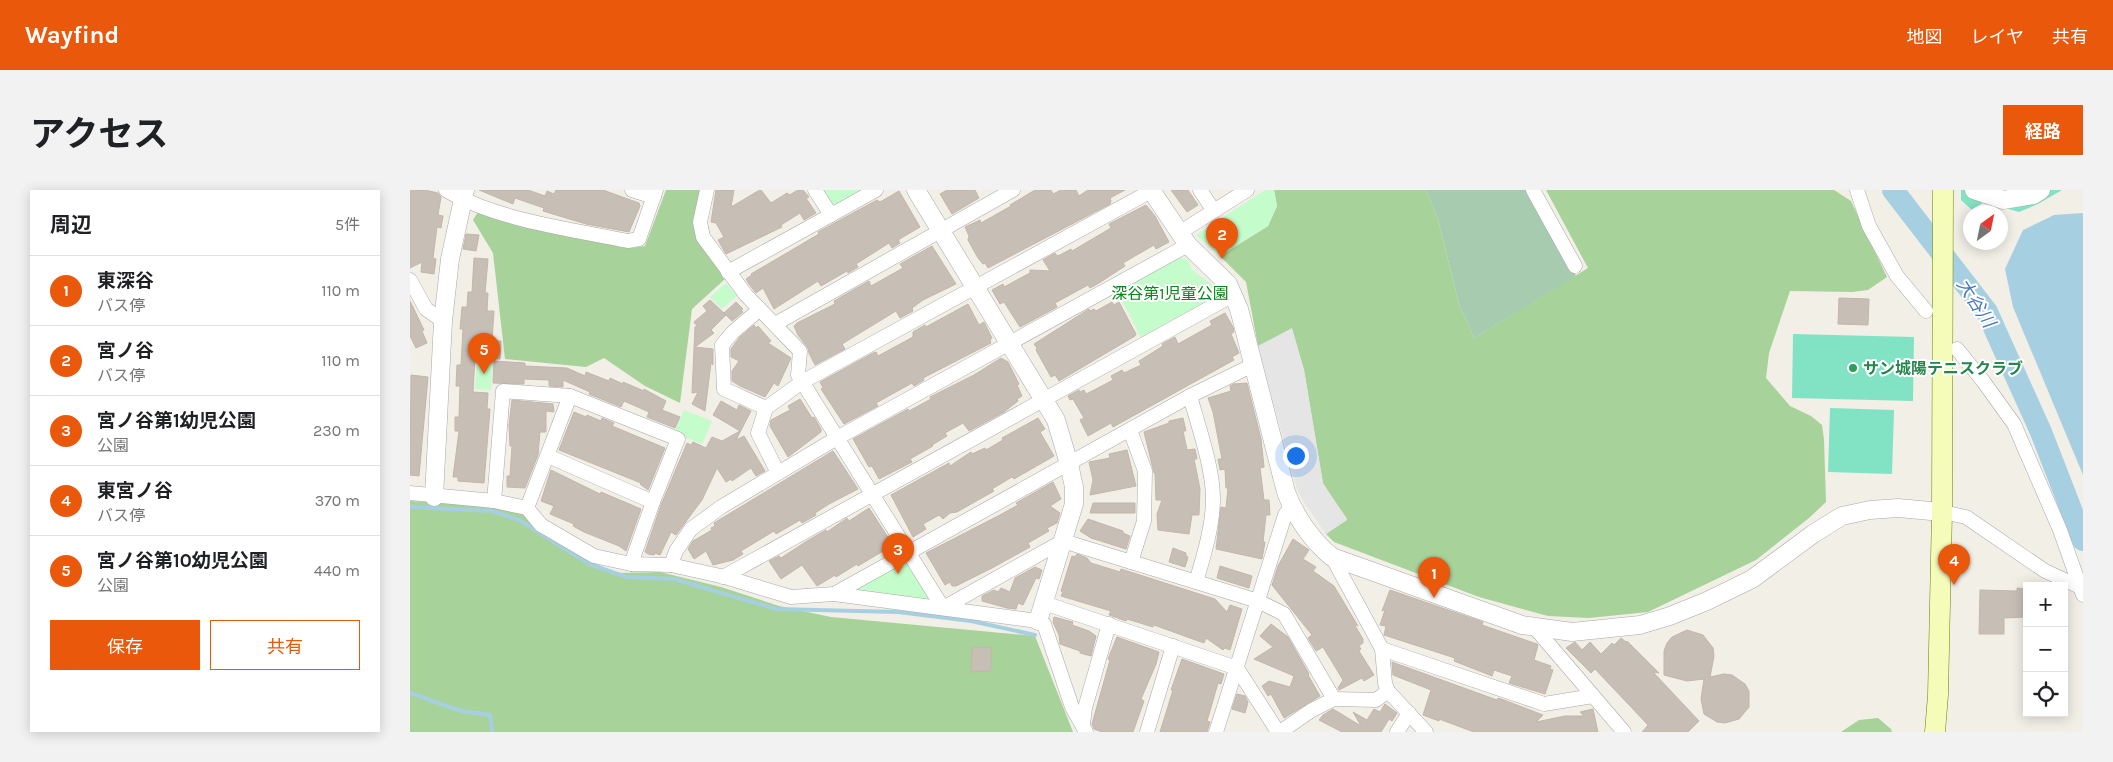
<!DOCTYPE html>
<html lang="ja">
<meta charset="utf-8">
<style>
:root{--surface:#fff;--page:#f2f2f2;--text:#202124;--muted:#757577;--line:#e0e0e0;--accent:#ea580c}
body{margin:0;font-family:Karla,"Noto Sans JP",sans-serif;background:var(--page);color:var(--text)}
.controls{position:absolute;right:15px;bottom:15px;display:grid;overflow:hidden;border-radius:0px;box-shadow:0 2px 12px #0003}
.controls button{width:45px;height:45px;display:grid;place-items:center;padding:0;border:0;border-bottom:1px solid var(--line);background:var(--surface);color:var(--text);font:25px sans-serif}
.compass{position:absolute;left:1553px;top:15px;width:45px;height:45px;border-radius:50%;background:var(--surface);box-shadow:0 2px 12px #0003;rotate:33deg}
.you{position:absolute;left:885px;top:265px;width:18px;height:18px;margin:-12px;border:4px solid #fff;border-radius:50%;background:#1a73e8;box-shadow:0 0 0 8px #1a73e833}
.badge{display:grid;place-items:center;width:32px;height:32px;border-radius:50%;background:var(--accent);color:#fff;font-size:16px;font-weight:700}
.pin{position:absolute;translate:-50% -41px;filter:drop-shadow(0 1px 2px #0008)}
.pin::after{content:'';position:absolute;top:26px;width:18px;height:15px;background:inherit;clip-path:polygon(0 0,100% 0,50% 100%)}
.list{margin:0;padding:0;list-style:none}
h2{display:flex;justify-content:space-between;align-items:center;height:65px;margin:0;padding:0 20px;font-size:21px}
h2 small{font-size:16px;font-weight:400;color:var(--muted)}
.list li{display:grid;grid-template-columns:32px 1fr auto;gap:15px;align-items:center;box-sizing:border-box;height:70px;padding:0 20px;border-top:1px solid var(--line)}
.list b{display:block;font-size:19px;white-space:nowrap}
.list p{margin:0;font-size:16px;white-space:nowrap;color:var(--muted)}
.list em{font-size:16px;font-style:normal;color:var(--muted)}
.actions{display:flex;gap:10px;padding:15px 20px}
.actions a{flex:1;padding:11px 0;border:1px solid var(--accent);border-radius:0px;text-align:center;font-size:18px;color:var(--accent)}
.actions .main{background:var(--accent);color:#fff}
.icon{flex:none;width:28px;height:28px;fill:none;stroke:currentColor;stroke-width:2;stroke-linecap:round;stroke-linejoin:round}
.map{position:relative;flex:none;width:1673px;height:542px;overflow:hidden;border-radius:0px}
header{display:flex;align-items:center;gap:30px;box-sizing:border-box;height:70px;padding:0 25px;background:var(--accent);color:#fff}
header strong{font-size:24px}
nav{display:flex;gap:28px;margin-inline-start:auto;font-size:18px}
.intro{display:flex;align-items:center;justify-content:space-between;box-sizing:border-box;height:120px;padding:0 30px}
h1{margin:0;font-size:35px}
.button{padding:12px 22px;border-radius:0px;background:var(--accent);color:#fff;font-size:18px;font-weight:700}
main{display:flex;gap:30px;padding:0 30px}
aside{flex:1;background:var(--surface);border-radius:0px;box-shadow:0 2px 12px #0003}
.map>svg:first-child{display:block}
.forest{fill:#a7d29a}
.cemetery{fill:#a7cbaf}
.park{fill:#c4fccc}
.pitch{fill:#82e3c4}
.parking{fill:#e5e5e5}
.water{fill:#a6d0e1}
.lines{fill:none;stroke-linecap:round;stroke-linejoin:round}
.stream{stroke:#a6d0e1;stroke-width:4}
.river{stroke:#a6d0e1;stroke-width:22}
.building{fill:#c7beb6;stroke:#c4b6a9}
.minor-casing{stroke:#a8a8a8;stroke-width:15}
.tertiary-casing{stroke:#a8a8a8;stroke-width:19}
.secondary-casing{stroke:#6a8000;stroke-width:21}
.minor{stroke:#fff;stroke-width:14}
.tertiary{stroke:#fff;stroke-width:18}
.secondary{stroke:#f5fcba;stroke-width:20}
.leisure-dot{fill:#2e9e5b;stroke:#fff;stroke-width:2}
.labels{text-anchor:middle;stroke-width:4;stroke-linejoin:round;paint-order:stroke}
.park-label{font-size:16px;fill:#078719;stroke:#fff}
.leisure-label{font-size:16px;font-weight:bold;fill:#27864d;stroke:#fff;text-anchor:start}
.water-label{font-size:18px;font-style:italic;fill:#4878b6;stroke:#fff}
</style>
<header>
<strong>Wayfind</strong>
<nav><a>地図</a><a>レイヤ</a><a>共有</a></nav>
</header>
<div class="intro"><h1>アクセス</h1><a class="button">経路</a></div>
<main>
<aside>
<h2>周辺<small>5件</small></h2>
<ul class="list">
<li><span class="badge">1</span><div><b>東深谷</b><p>バス停</p></div><em>110 m</em></li>
<li><span class="badge">2</span><div><b>宮ノ谷</b><p>バス停</p></div><em>110 m</em></li>
<li><span class="badge">3</span><div><b>宮ノ谷第1幼児公園</b><p>公園</p></div><em>230 m</em></li>
<li><span class="badge">4</span><div><b>東宮ノ谷</b><p>バス停</p></div><em>370 m</em></li>
<li><span class="badge">5</span><div><b>宮ノ谷第10幼児公園</b><p>公園</p></div><em>440 m</em></li>
</ul>
<div class="actions"><a class="main">保存</a><a>共有</a></div>
</aside>
<div class="map">
<svg width="1673" height="542" viewBox="0 0 1673 542">
<rect width="100%" height="100%" fill="#f2efe7"/>
<g class="forest">
<path d="M 256,0 L 291,0 L 283,36 L 291,52 L 315,89 L 282,119 L 270,213 L 235,196 L 194,168 L 176,177 L 95,169 L 83,63 L 63,30 L 68,22 L 129,39 L 221,58 L 235,56 Z"/>
<path d="M 864,0 L 1016,0 L 1028,29 L 1049,114 L 1064,148 L 1178,78 L 1136,0 L 1424,0 L 1441,11 L 1477,87 L 1458,100 L 1442,102 L 1380,101 L 1359,163 L 1356,188 L 1380,216 L 1401,226 L 1412,235 L 1414,249 L 1416,312 L 1399,328 L 1346,370 L 1238,422 L 1179,428 L 1138,426 L 1069,407 L 924,352 L 916,344 L 937,329 L 913,294 L 894,180 L 882,139 L 848,156 L 836,92 L 810,66 L 858,36 L 867,16 Z"/>
<path d="M 0,311 L 83,316 L 114,324 L 133,344 L 166,365 L 207,383 L 250,382 L 311,397 L 369,416 L 421,427 L 625,446 L 663,542 L 0,542 Z"/>
<path d="M 1468,528 L 1481,539 L 1482,542 L 1431,542 L 1449,530 Z"/>
</g>
<path class="cemetery" d="M 1016,0 L 1118,0 L 1166,86 L 1064,148 L 1049,114 L 1028,29 Z"/>
<g class="park">
<path d="M 412,0 L 457,0 L 429,15 L 421,14 Z"/>
<path d="M 855,0 L 864,0 L 867,16 L 858,36 L 810,66 L 786,45 Z"/>
<path d="M 767,67 L 778,70 L 782,80 L 811,101 L 812,107 L 732,150 L 707,100 Z"/>
<path d="M 316,93 L 327,106 L 312,119 L 300,107 Z"/>
<path d="M 67,170 L 83,171 L 81,200 L 65,199 Z"/>
<path d="M 274,220 L 302,231 L 292,254 L 264,243 Z"/>
<path d="M 498,367 L 525,413 L 437,402 Z"/>
</g>
<g class="pitch">
<path d="M 1551,0 L 1652,0 L 1628,14 L 1609,22 L 1574,12 L 1562,20 L 1551,10 Z"/>
<path d="M 1383,144 L 1504,147 L 1503,211 L 1382,208 Z"/>
<path d="M 1420,218 L 1484,220 L 1482,284 L 1418,282 Z"/>
</g>
<path class="parking" d="M 882,138 L 894,180 L 913,293 L 937,330 L 916,344 L 895,314 L 887,299 L 848,156 Z"/>
<path class="water" d="M 1673,23 L 1673,285 L 1603,117 L 1595,79 L 1613,40 L 1644,25 Z"/>
<g class="lines">
<g class="stream">
<path d="M 0,317 L 82,321 L 109,330 L 181,375 L 217,387 L 264,389 L 366,419 L 488,422 L 561,431 L 625,445"/>
<path d="M 0,503 L 51,521 L 80,525 L 82,542"/>
</g>
<path class="river" d="M 1483,0 L 1577,122 L 1631,242 L 1673,350"/>
</g>
<g class="building">
<path d="M 0,0 L 15,0 L 28,3 L 31,7 L 28,25 L 33,26 L 31,38 L 27,37 L 23,68 L 26,69 L 24,84 L 11,82 L 12,72 L 0,78 Z"/>
<path d="M 69,0 L 118,0 L 135,6 L 137,1 L 144,4 L 146,0 L 193,0 L 229,13 L 230,16 L 219,42 L 176,34 L 133,21 L 134,18 L 105,8 L 103,14 Z"/>
<path d="M 306,0 L 324,0 L 321,17 L 348,1 L 351,0 L 361,13 L 377,3 L 380,5 L 386,1 L 393,0 L 399,7 L 396,8 L 406,23 L 394,30 L 390,23 L 371,35 L 372,37 L 316,64 L 308,50 L 314,47 L 306,33 L 301,32 Z"/>
<path d="M 537,0 L 565,0 L 569,8 L 542,24 L 530,4 Z"/>
<path d="M 625,0 L 641,0 L 643,4 L 651,0 L 666,0 L 669,6 L 678,0 L 715,0 L 700,8 L 701,11 L 700,14 L 578,78 L 575,73 L 573,74 L 568,68 L 558,50 L 559,46 L 555,37 L 570,30 L 571,33 L 601,16 L 600,15 Z"/>
<path d="M 761,0 L 778,0 L 788,15 L 777,22 Z"/>
<path d="M 489,1 L 510,37 L 488,50 L 490,53 L 482,58 L 479,53 L 446,74 L 448,77 L 438,83 L 437,81 L 411,96 L 408,91 L 364,119 L 353,98 L 346,103 L 339,94 L 336,89 L 342,85 L 341,84 L 409,44 L 408,42 L 467,10 L 470,12 Z"/>
<path d="M 736,15 L 745,26 L 759,52 L 746,59 L 744,55 L 713,73 L 715,76 L 689,93 L 680,98 L 678,95 L 645,113 L 647,117 L 610,137 L 594,112 L 590,114 L 582,100 L 593,94 L 594,97 L 620,83 L 620,80 L 640,81 L 633,70 L 645,63 L 647,66 L 650,65 L 661,59 L 662,61 L 701,38 L 699,34 Z"/>
<path d="M 56,44 L 69,45 L 66,61 L 53,59 Z"/>
<path d="M 522,56 L 546,94 L 513,110 L 502,118 L 503,121 L 490,128 L 486,121 L 432,154 L 435,159 L 405,175 L 399,163 L 398,158 L 388,145 L 384,136 L 387,133 L 425,114 L 424,111 L 459,91 L 461,96 L 493,78 L 490,74 Z"/>
<path d="M 64,68 L 78,69 L 75,103 L 78,103 L 77,121 L 84,121 L 82,151 L 91,151 L 90,169 L 65,167 L 63,202 L 78,203 L 77,219 L 80,219 L 74,293 L 48,291 L 48,287 L 43,287 L 49,241 L 45,241 L 45,227 L 49,227 L 50,196 L 46,196 L 47,175 L 51,175 L 53,139 L 50,139 L 52,117 L 57,117 L 58,102 L 62,102 Z"/>
<path d="M 1429,108 L 1459,109 L 1458,135 L 1428,134 Z"/>
<path d="M 300,110 L 316,125 L 301,140 L 304,143 L 285,157 L 303,159 L 303,175 L 301,173 L 295,221 L 282,214 L 288,202 L 282,203 L 285,137 L 287,136 L 284,132 L 297,121 L 293,116 Z"/>
<path d="M 0,111 L 14,140 L 12,141 L 17,153 L 6,158 L 0,146 Z"/>
<path d="M 326,112 L 333,119 L 331,120 L 333,122 L 322,131 L 314,123 Z"/>
<path d="M 702,112 L 704,115 L 709,112 L 726,144 L 725,146 L 649,191 L 645,185 L 641,187 L 626,160 L 627,158 L 624,154 L 679,119 L 680,121 L 684,119 L 686,121 Z"/>
<path d="M 558,114 L 569,135 L 574,132 L 582,148 L 580,150 L 581,153 L 513,188 L 514,190 L 504,196 L 502,193 L 466,213 L 468,216 L 434,234 L 411,199 L 413,198 L 410,192 L 463,163 L 466,162 L 468,166 L 503,147 L 503,142 L 515,135 L 516,137 Z"/>
<path d="M 815,123 L 823,137 L 824,142 L 821,144 L 829,163 L 822,167 L 824,170 L 703,237 L 701,233 L 678,246 L 670,230 L 674,228 L 663,209 L 660,210 L 658,206 L 669,200 L 670,202 L 674,200 L 676,204 L 686,199 L 703,190 L 701,186 L 712,180 L 714,183 L 731,175 L 729,171 L 753,156 L 752,154 L 765,147 L 768,154 L 802,135 L 800,131 Z"/>
<path d="M 344,135 L 346,138 L 348,136 L 361,151 L 358,153 L 381,168 L 368,196 L 364,193 L 355,207 L 330,196 L 322,191 L 322,181 L 329,171 L 321,167 L 321,159 L 329,148 Z"/>
<path d="M 591,168 L 598,172 L 609,194 L 607,195 L 612,206 L 607,209 L 608,211 L 594,222 L 559,241 L 553,233 L 535,243 L 537,246 L 522,255 L 523,256 L 500,269 L 502,272 L 469,289 L 462,276 L 459,277 L 443,249 L 498,219 L 499,221 L 521,209 L 520,207 L 564,185 Z"/>
<path d="M 84,171 L 115,173 L 115,176 L 157,178 L 175,186 L 176,182 L 199,191 L 200,188 L 213,194 L 213,192 L 234,201 L 234,199 L 256,211 L 252,220 L 270,227 L 265,238 L 237,227 L 239,222 L 214,211 L 211,217 L 179,204 L 180,202 L 153,190 L 153,197 L 139,196 L 139,190 L 114,189 L 114,194 L 83,193 Z"/>
<path d="M 1,185 L 18,187 L 9,286 L 0,285 Z"/>
<path d="M 837,193 L 851,249 L 854,277 L 850,278 L 854,310 L 859,310 L 860,325 L 856,325 L 853,352 L 855,352 L 852,369 L 806,359 L 811,317 L 816,318 L 818,298 L 816,298 L 815,279 L 810,280 L 808,269 L 812,269 L 803,222 L 798,208 L 821,201 L 820,196 L 823,194 Z"/>
<path d="M 390,209 L 402,228 L 404,227 L 411,239 L 411,242 L 378,267 L 360,236 L 361,230 L 380,220 L 378,216 Z"/>
<path d="M 102,210 L 143,214 L 144,222 L 136,221 L 136,242 L 130,242 L 128,265 L 115,298 L 97,297 L 97,286 L 100,286 L 102,256 L 100,256 L 99,235 Z"/>
<path d="M 311,211 L 327,220 L 329,215 L 341,221 L 326,250 L 334,246 L 355,281 L 346,286 L 341,278 L 322,291 L 321,289 L 316,292 L 307,278 L 292,310 L 266,345 L 261,342 L 250,365 L 245,363 L 244,365 L 238,364 L 235,362 L 251,315 L 277,253 L 281,255 L 283,252 L 296,258 L 302,247 L 312,251 L 330,241 L 303,225 Z"/>
<path d="M 164,222 L 176,227 L 177,225 L 191,231 L 192,228 L 204,233 L 202,236 L 255,258 L 238,300 L 230,294 L 231,293 L 149,260 Z"/>
<path d="M 628,228 L 635,239 L 630,242 L 644,266 L 604,289 L 602,287 L 582,299 L 584,301 L 547,322 L 540,323 L 533,329 L 529,325 L 513,334 L 516,339 L 503,347 L 481,305 L 539,273 L 540,276 L 561,262 L 562,264 L 575,258 L 576,260 L 593,250 L 592,248 Z"/>
<path d="M 773,228 L 776,241 L 773,241 L 777,260 L 785,259 L 787,269 L 784,269 L 790,299 L 789,325 L 782,325 L 779,344 L 748,340 L 747,324 L 752,310 L 746,310 L 745,283 L 744,283 L 734,242 L 759,233 L 759,231 Z"/>
<path d="M 717,260 L 726,296 L 680,305 L 683,290 L 679,272 L 700,268 L 699,264 Z"/>
<path d="M 423,261 L 448,299 L 419,314 L 405,323 L 406,325 L 392,333 L 390,330 L 366,344 L 364,341 L 331,361 L 333,364 L 323,370 L 303,375 L 296,361 L 284,369 L 278,359 L 283,351 L 302,340 L 301,338 L 305,336 L 304,333 Z"/>
<path d="M 141,280 L 190,304 L 191,302 L 231,319 L 216,361 L 209,356 L 174,342 L 163,336 L 164,334 L 140,324 L 144,316 L 131,311 Z"/>
<path d="M 643,292 L 651,309 L 640,316 L 650,323 L 647,333 L 637,338 L 639,341 L 618,353 L 620,357 L 582,378 L 546,396 L 542,396 L 540,392 L 535,395 L 516,363 L 588,326 L 608,315 L 606,313 Z"/>
<path d="M 683,313 L 725,313 L 725,323 L 680,323 Z"/>
<path d="M 459,318 L 483,355 L 448,376 L 447,374 L 426,387 L 425,385 L 407,396 L 392,375 L 371,389 L 359,371 L 369,366 L 371,368 L 397,351 L 416,340 L 417,342 L 437,328 L 439,331 Z"/>
<path d="M 678,329 L 713,341 L 713,343 L 720,346 L 716,359 L 681,348 L 670,341 Z"/>
<path d="M 883,349 L 899,360 L 893,369 L 906,377 L 903,381 L 924,396 L 948,436 L 944,434 L 953,449 L 953,453 L 949,456 L 951,459 L 949,461 L 964,485 L 954,491 L 952,488 L 929,500 L 928,498 L 933,490 L 913,457 L 906,461 L 898,448 L 902,445 L 862,395 L 868,376 Z"/>
<path d="M 763,358 L 776,363 L 776,366 L 778,367 L 775,377 L 759,372 Z"/>
<path d="M 667,364 L 677,368 L 681,373 L 710,382 L 711,379 L 805,409 L 817,422 L 820,415 L 832,419 L 820,460 L 815,458 L 813,460 L 796,448 L 794,453 L 744,435 L 743,437 L 717,429 L 716,431 L 705,427 L 699,425 L 701,421 L 651,406 L 653,402 L 651,401 L 662,366 L 665,367 Z"/>
<path d="M 810,376 L 842,386 L 839,398 L 807,388 Z"/>
<path d="M 625,377 L 632,380 L 629,389 L 626,388 L 613,415 L 608,413 L 606,419 L 597,418 L 572,411 L 572,406 L 584,400 L 588,402 L 591,398 L 600,402 L 605,388 Z"/>
<path d="M 1607,398 L 1617,399 L 1617,427 L 1594,428 L 1594,444 L 1569,444 L 1570,400 L 1607,401 Z"/>
<path d="M 980,400 L 1073,432 L 1072,435 L 1127,454 L 1128,455 L 1124,470 L 1141,476 L 1140,479 L 1143,480 L 1135,504 L 1099,493 L 1102,486 L 1084,480 L 1082,486 L 1044,471 L 1045,468 L 974,445 L 976,436 L 970,435 L 975,420 L 972,421 Z"/>
<path d="M 644,427 L 663,432 L 662,435 L 679,441 L 686,446 L 681,466 L 670,463 L 670,461 L 650,454 L 649,445 L 643,432 Z"/>
<path d="M 861,434 L 878,447 L 899,484 L 898,485 L 910,506 L 874,528 L 861,504 L 858,506 L 852,496 L 859,491 L 880,497 L 884,486 L 844,469 L 863,457 L 850,446 Z"/>
<path d="M 1277,440 L 1293,445 L 1303,458 L 1304,466 L 1300,487 L 1314,484 L 1322,485 L 1335,494 L 1339,501 L 1339,517 L 1329,529 L 1315,533 L 1307,532 L 1294,524 L 1291,509 L 1294,489 L 1277,491 L 1254,485 L 1254,461 L 1257,453 L 1262,447 Z"/>
<path d="M 707,447 L 749,462 L 746,474 L 731,509 L 734,511 L 723,542 L 692,542 L 684,539 L 682,534 L 700,470 L 698,469 Z"/>
<path d="M 1211,448 L 1216,452 L 1217,451 L 1249,483 L 1243,482 L 1289,531 L 1278,542 L 1232,542 L 1238,535 L 1185,479 L 1181,483 L 1156,458 L 1165,452 L 1172,460 L 1180,452 L 1191,464 L 1202,453 L 1204,455 Z"/>
<path d="M 581,457 L 581,481 L 561,482 L 562,458 Z"/>
<path d="M 772,469 L 814,484 L 811,494 L 808,493 L 797,531 L 800,532 L 797,542 L 750,542 L 763,500 L 761,500 Z"/>
<path d="M 982,472 L 1087,510 L 1088,508 L 1094,510 L 1133,525 L 1126,532 L 1155,526 L 1174,526 L 1170,522 L 1183,519 L 1188,542 L 1064,542 L 1029,529 L 1029,531 L 1013,525 L 1021,500 L 983,485 Z"/>
<path d="M 827,504 L 835,506 L 838,512 L 835,523 L 822,519 Z"/>
<path d="M 975,514 L 987,523 L 982,531 L 979,529 L 971,542 L 932,542 L 909,530 L 913,525 L 923,519 L 951,536 L 943,522 L 957,530 L 964,519 L 970,522 Z"/>
</g>
<g class="lines">
<defs>
<g id="minor">
<path d="M 36,0 C 86,30 160,39 218,51 L 229,49 L 246,0"/>
<path d="M 222,0 L 244,7"/>
<path d="M 297,0 L 290,32 L 293,47 L 336,105 L 390,161 L 388,185 L 533,418 L 653,351 L 848,411 L 874,424 L 924,509"/>
<path d="M 405,0 L 421,25 L 466,0"/>
<path d="M 790,0 L 804,21"/>
<path d="M 1123,0 L 1165,76"/>
<path d="M 1447,0 L 1459,36 L 1487,86 L 1516,121"/>
<path d="M 769,43 L 837,0"/>
<path d="M 318,82 L 421,25"/>
<path d="M 0,90 L 16,119 L 33,131"/>
<path d="M 350,119 L 323,142 L 312,155 L 314,199 L 356,218"/>
<path d="M 365,134 L 603,0"/>
<path d="M 1547,159 L 1573,191 L 1604,234 L 1650,340 L 1673,405"/>
<path d="M 780,206 C 788,235 803,278 803,308 C 803,336 794,365 786,392"/>
<path d="M 720,240 L 735,281 L 734,331 L 721,372"/>
<path d="M 138,266 L 243,312"/>
<path d="M 368,283 L 348,243 L 356,218 L 392,192 L 741,1"/>
<path d="M 0,303 L 84,311 L 117,318 L 131,335 L 184,366 L 221,374 L 261,375 L 315,387 L 381,407 L 424,404 L 628,431 L 634,434 L 662,517 L 676,542"/>
<path d="M 84,311 L 93,201 L 160,206 L 268,249 L 243,312 L 221,374"/>
<path d="M 117,318 L 160,206"/>
<path d="M 1532,322 L 1556,327 L 1635,381 L 1670,397"/>
<path d="M 922,367 L 972,459 L 975,493 L 978,501 L 1016,542"/>
<path d="M 261,375 L 266,361 L 281,339 L 311,317 L 427,248 L 778,55"/>
<path d="M 313,387 L 823,105"/>
<path d="M 424,404 L 780,206 L 843,175"/>
<path d="M 634,413 L 827,478 L 868,542"/>
<path d="M 1125,438 L 1214,542"/>
<path d="M 972,459 L 1134,514 L 1183,506"/>
<path d="M 673,534 L 675,518 L 699,434"/>
<path d="M 737,542 L 763,456"/>
<path d="M 806,542 L 875,325 L 881,316"/>
<path d="M 870,542 L 902,520 L 924,509 L 966,510 L 978,501"/>
<path d="M 987,542 L 999,523"/>
</g>
<g id="tertiary">
<path d="M 506,0 L 646,230 L 659,274 L 664,297 L 664,314 L 628,431"/>
<path d="M 741,0 L 778,55 L 818,94 L 829,119 L 876,302 C 885,326 902,351 922,367 L 1112,435 L 1162,442 L 1230,435 L 1260,426 L 1297,411 L 1342,389 L 1403,344 L 1432,326 L 1460,320 L 1488,318 L 1532,322"/>
<path d="M 1564,0 L 1593,10 L 1623,5 L 1631,0"/>
<path d="M 24,307 L 33,131 L 40,69 L 55,0"/>
</g>
<path id="secondary" d="M 1525,542 L 1528,505 L 1532,322 L 1533,0"/>
</defs>
<use href="#minor" class="minor-casing"/>
<use href="#tertiary" class="tertiary-casing"/>
<use href="#secondary" class="secondary-casing"/>
<use href="#minor" class="minor"/>
<use href="#tertiary" class="tertiary"/>
<use href="#secondary" class="secondary"/>
</g>
<circle class="leisure-dot" cx="1443" cy="178" r="5"/>
<g class="labels">
<g class="park-label">
<text x="760" y="109">深谷第1児童公園</text>
</g>
<g class="leisure-label">
<text x="1453" y="184">サン城陽テニスクラブ</text>
</g>
<g class="water-label">
<text transform="translate(1566 113) rotate(57)" y="6">大谷川</text>
</g>
</g>
</svg>
<div class="controls">
<button>+</button>
<button>−</button>
<button><svg class="icon" aria-label="locate" viewBox="0 0 24 24"><circle cx="12" cy="12" r="6"/><path d="M12 2v4M12 18v4M2 12h4M18 12h4"/></svg></button>
</div>
<svg class="compass" viewBox="-18 -18 36 36"><path d="M0-13l5 13h-10z" fill="#e53935"/><path d="M0 13l5-13h-10z" fill="#757577"/></svg>
<div class="you"></div>
<div class="pin badge" style="left:1024px;top:408px">1</div>
<div class="pin badge" style="left:812px;top:69px">2</div>
<div class="pin badge" style="left:488px;top:384px">3</div>
<div class="pin badge" style="left:1544px;top:395px">4</div>
<div class="pin badge" style="left:74px;top:184px">5</div>
</div>
</main>
